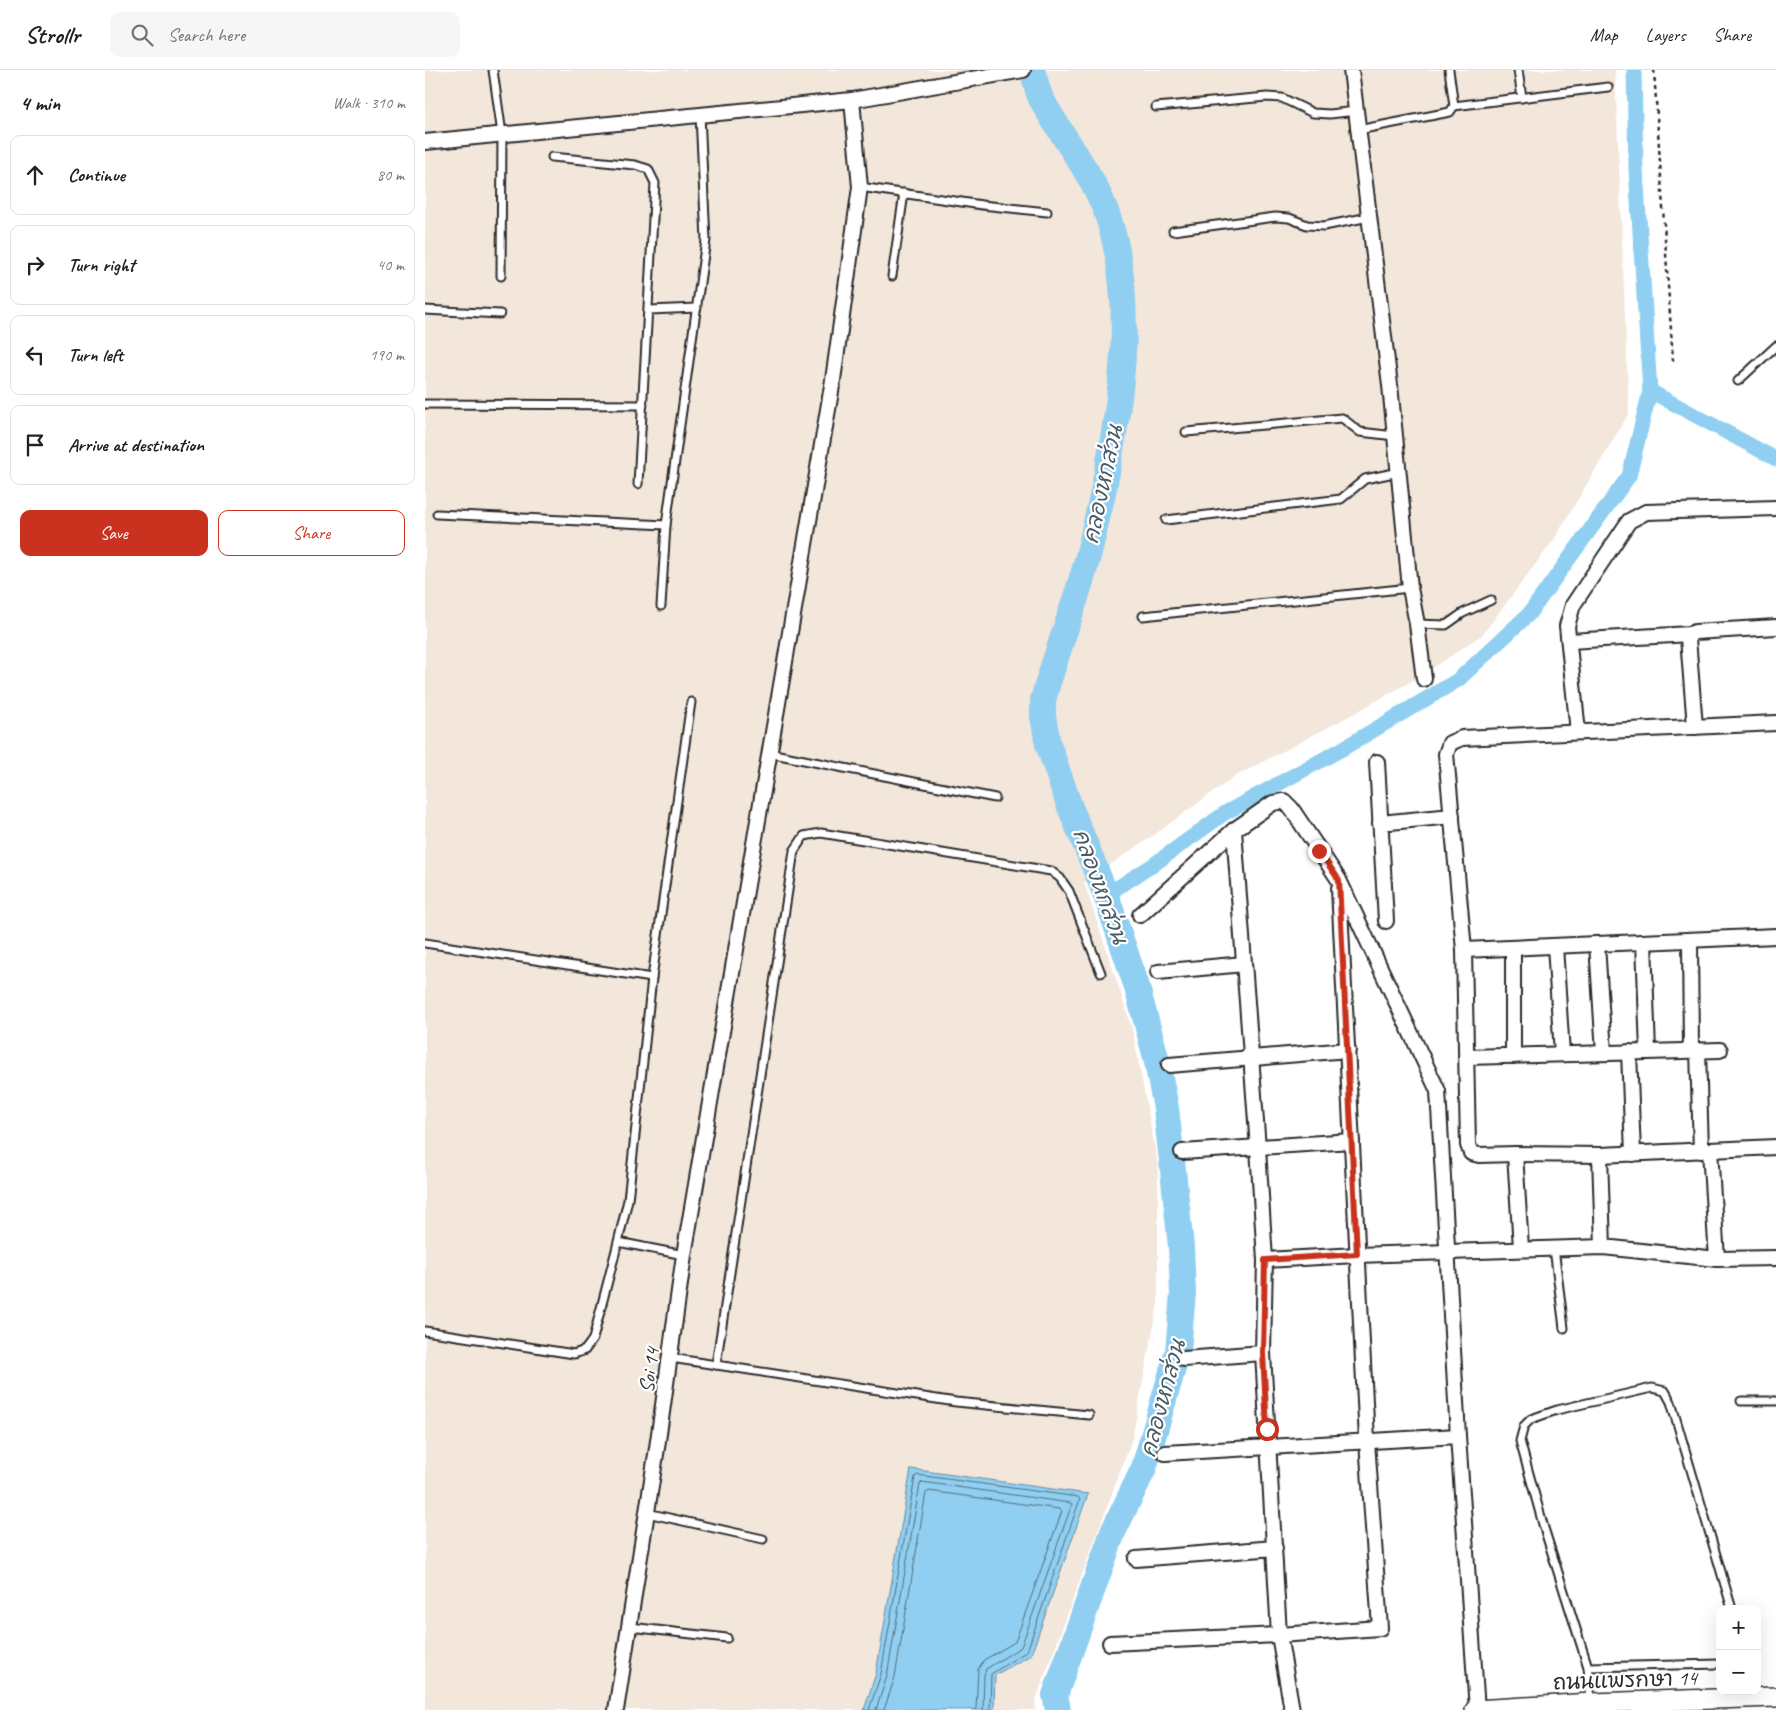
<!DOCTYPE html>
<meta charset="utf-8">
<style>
:root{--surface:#fff;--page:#f6f6f6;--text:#202124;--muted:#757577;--line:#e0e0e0;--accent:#c8321e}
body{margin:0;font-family:Caveat,"Playpen Sans Thai",sans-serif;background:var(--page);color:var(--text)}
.controls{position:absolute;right:15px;bottom:15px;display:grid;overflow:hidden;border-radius:10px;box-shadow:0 5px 20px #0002}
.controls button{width:45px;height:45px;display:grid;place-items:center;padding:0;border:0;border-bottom:1px solid var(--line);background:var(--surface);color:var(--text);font:25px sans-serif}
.stop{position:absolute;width:15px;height:15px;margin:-11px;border:4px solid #c8321e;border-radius:50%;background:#fff}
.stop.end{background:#c8321e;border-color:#fff;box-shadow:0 1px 5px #0008}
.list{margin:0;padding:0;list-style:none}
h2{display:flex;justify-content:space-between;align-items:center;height:65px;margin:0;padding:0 20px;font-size:21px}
h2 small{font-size:16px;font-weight:400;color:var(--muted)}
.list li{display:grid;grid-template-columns:32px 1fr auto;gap:15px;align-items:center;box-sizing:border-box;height:80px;margin:0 10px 10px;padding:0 10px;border:1px solid var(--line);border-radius:10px}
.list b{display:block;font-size:19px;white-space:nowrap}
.list em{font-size:16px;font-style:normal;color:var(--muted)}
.actions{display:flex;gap:10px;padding:15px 20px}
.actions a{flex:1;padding:11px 0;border:1px solid var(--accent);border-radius:10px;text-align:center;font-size:18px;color:var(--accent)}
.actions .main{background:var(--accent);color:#fff}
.icon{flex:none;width:28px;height:28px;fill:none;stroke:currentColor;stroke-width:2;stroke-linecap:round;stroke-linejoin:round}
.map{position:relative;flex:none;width:1351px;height:1640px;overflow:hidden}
header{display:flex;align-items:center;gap:30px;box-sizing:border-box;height:70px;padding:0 25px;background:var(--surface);border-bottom:1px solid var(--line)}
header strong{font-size:24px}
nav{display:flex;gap:28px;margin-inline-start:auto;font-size:18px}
.search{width:350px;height:45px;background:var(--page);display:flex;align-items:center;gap:12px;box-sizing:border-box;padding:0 18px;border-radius:10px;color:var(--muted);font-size:19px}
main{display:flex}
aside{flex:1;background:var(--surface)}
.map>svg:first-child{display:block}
.built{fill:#f3e6db}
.water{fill:#90cff1;stroke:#688da2}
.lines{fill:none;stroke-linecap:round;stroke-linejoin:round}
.shore{stroke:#536d7a;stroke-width:1}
.canal{stroke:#90cff1;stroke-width:15}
.river{stroke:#90cff1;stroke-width:26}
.lane-casing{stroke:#2b2b2b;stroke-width:11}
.street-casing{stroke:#2b2b2b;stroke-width:18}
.secondary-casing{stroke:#2b2b2b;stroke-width:22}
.path{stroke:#2b2b2b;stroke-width:2.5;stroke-dasharray:4 4;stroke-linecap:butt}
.lane{stroke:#fff;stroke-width:7}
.street{stroke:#fff;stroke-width:14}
.secondary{stroke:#fff;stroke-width:19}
.route{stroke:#c8321e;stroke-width:6}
.labels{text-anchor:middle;stroke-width:4.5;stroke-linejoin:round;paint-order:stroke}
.street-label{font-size:21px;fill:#2b2b2b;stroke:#fff}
.water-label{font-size:22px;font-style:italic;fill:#495c66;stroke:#fff}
</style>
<header>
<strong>Strollr</strong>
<div class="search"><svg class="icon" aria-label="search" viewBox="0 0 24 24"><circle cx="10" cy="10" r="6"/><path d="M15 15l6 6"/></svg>Search here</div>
<nav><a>Map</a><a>Layers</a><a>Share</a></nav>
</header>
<main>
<aside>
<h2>4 min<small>Walk · 310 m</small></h2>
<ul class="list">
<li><svg class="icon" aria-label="ahead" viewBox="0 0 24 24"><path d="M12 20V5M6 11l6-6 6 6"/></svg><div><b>Continue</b></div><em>80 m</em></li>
<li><svg class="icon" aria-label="right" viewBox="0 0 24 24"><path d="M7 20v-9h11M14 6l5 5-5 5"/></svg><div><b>Turn right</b></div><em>40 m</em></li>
<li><svg class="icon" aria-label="left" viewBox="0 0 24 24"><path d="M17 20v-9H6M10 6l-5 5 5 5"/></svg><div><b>Turn left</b></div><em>190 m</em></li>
<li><svg class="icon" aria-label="arrive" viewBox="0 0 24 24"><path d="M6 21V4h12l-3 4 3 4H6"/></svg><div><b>Arrive at destination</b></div></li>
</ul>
<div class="actions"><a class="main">Save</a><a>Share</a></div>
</aside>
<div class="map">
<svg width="1351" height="1640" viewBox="0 0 1351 1640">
<rect width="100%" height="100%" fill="#fff"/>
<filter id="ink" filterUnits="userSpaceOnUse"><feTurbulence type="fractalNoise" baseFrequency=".02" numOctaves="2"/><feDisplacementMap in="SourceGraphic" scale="10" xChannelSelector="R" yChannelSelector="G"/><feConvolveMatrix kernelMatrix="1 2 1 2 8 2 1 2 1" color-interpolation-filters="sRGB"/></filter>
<g filter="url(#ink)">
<path class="built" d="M 0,0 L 1190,0 L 1204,343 L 1128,471 L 1057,565 L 997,605 L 969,621 L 919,649 L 809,707 L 719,772 L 659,812 L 707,958 L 733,1095 L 733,1233 L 707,1369 L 610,1632 L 611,1640 L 0,1640 Z"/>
<path class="water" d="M 486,1399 L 663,1424 L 606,1585 L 570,1605 L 569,1640 L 439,1640 L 451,1603 Z"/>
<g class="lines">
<g class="shore">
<path d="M 444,1640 L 456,1604 L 490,1407 L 492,1405 L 653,1427 L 655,1429 L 602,1581 L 566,1604 L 565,1640"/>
<path d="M 451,1640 L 462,1606 L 495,1414 L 497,1412 L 645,1433 L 647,1434 L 596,1577 L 561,1599 L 559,1605 L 558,1640"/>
<path d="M 459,1640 L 470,1607 L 501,1423 L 504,1421 L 634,1439 L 637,1441 L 590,1572 L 559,1590 L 553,1599 L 551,1640"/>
</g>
<g class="canal">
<path d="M 1225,321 L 1351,389"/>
<path d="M 681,825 L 728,795 L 800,743 L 917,679 L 1033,610 L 1104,544 L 1204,406 L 1225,321 L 1211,99 L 1209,0"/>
</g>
<path class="river" d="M 607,0 C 611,10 612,23 618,32 C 640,72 670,106 684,150 C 712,237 695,340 677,427 C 670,455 665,484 656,511 C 644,551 629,590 618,630 L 618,646 L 623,674 L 645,737 L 681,825 L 711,914 L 731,987 L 741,1038 L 748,1100 L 756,1177 L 758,1223 L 753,1281 L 719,1398 L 688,1462 L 630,1625 L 633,1640"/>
<defs>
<g id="lane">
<path d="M 68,0 L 77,64 L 76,206"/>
<path d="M 1093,0 L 1097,28"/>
<path d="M 1029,36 L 1183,17"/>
<path d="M 731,37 L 842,27 L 857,28 L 888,43 L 905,44 L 931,41"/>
<path d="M 933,60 L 1025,42 L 1029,36 L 1024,0"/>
<path d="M 127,87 L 210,95 L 223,99 L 230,113 L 213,414"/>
<path d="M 435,117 L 557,135 L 622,142"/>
<path d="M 748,161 L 850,147 L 864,148 L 882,155 L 899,156 L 944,147"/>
<path d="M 467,206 L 479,123"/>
<path d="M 0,240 L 75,244"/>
<path d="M 224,240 L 272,238"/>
<path d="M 1313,311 L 1351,276"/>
<path d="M 0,334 L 218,335"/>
<path d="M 761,362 L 917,348 L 935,362 L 970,366"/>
<path d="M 12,444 L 241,455 L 281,170 L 275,45"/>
<path d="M 741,450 L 916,429 L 940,409 L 974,402"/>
<path d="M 236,536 L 241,455"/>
<path d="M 718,546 L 985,518"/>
<path d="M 992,554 L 1021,555 L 1038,543 L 1066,530"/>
<path d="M 344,683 L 570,728"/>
<path d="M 0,873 L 227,908"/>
<path d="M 1129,1178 L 1139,1258"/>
<path d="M 259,1185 L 193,1172 L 203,1130 L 227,908 L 266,632"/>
<path d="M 0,1261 L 149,1284 L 160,1280 L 168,1269 L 193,1172"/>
<path d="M 246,1288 L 531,1332 L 664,1345"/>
<path d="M 291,1295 L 369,781 L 379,766 L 396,763 L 626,801 L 635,808 L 644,821 L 676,903"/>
<path d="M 1316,1331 L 1351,1331"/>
<path d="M 222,1443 L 338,1469"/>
<path d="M 205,1557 L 302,1568"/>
<path d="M 1163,1597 L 1119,1458 L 1095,1371 L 1099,1356 L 1106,1349 L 1132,1340 L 1227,1318 L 1240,1321 L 1246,1332 L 1307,1539"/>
<path d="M 1166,1633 L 1163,1597 L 1295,1594"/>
</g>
<g id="street">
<path d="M 926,0 L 965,315 L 985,518 L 992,554 L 999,609"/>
<path d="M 0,72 L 427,30 L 598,0"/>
<path d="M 1144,571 L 1265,564"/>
<path d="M 1351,653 L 1037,668 L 1025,673 L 1021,684 L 1039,880 L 1043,1075 L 1046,1083 L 1054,1085 L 1090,1084 L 1175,1085 L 1351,1077"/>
<path d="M 1270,657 L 1263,568 L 1265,564 L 1270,562 L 1351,557"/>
<path d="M 1153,662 L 1142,556 L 1148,535 L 1204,451 L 1221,442 L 1351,438"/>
<path d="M 952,692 L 961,851"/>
<path d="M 955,753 L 1027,746"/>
<path d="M 809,760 L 833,1078 L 840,1190 L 838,1283 L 854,1565 L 867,1640"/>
<path d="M 715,845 L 809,760 L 848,733 L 859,731 L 866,738 L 914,810 L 1013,1021 L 1033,1366 L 1052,1640"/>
<path d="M 1265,870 L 1266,980"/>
<path d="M 1219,872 L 1223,982"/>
<path d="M 1172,874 L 1179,983"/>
<path d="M 1130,876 L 1137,984"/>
<path d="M 1039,880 L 1351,866"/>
<path d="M 733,902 L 819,894"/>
<path d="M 1273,980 L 1276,1081"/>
<path d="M 1204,982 L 1208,1084"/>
<path d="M 1088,986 L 1088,878"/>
<path d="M 1041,987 L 1295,980"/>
<path d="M 744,995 L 923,980"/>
<path d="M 1285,1080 L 1292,1189"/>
<path d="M 757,1082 L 927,1071"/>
<path d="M 1090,1084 L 1096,1178"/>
<path d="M 1175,1085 L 1178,1177"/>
<path d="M 840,1190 L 932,1185 L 1178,1177 L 1292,1189 L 1351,1188"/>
<path d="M 759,1289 L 838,1283"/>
<path d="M 740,1383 L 1033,1366"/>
<path d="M 711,1489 L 850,1478"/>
<path d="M 685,1573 L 854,1565 L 955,1558 L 942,1371 L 914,818"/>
<path d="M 191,1640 L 232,1378 L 259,1185 L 408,310 L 435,117 L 427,30"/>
</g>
<path id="secondary" d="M 1050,1640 L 1166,1633 L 1351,1627"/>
</defs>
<use href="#lane" class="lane-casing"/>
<use href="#street" class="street-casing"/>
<use href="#secondary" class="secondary-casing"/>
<path class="path" d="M 1229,0 L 1248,291"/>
<use href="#lane" class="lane"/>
<use href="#street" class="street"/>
<use href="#secondary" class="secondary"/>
</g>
</g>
<g class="lines" filter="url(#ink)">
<path class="route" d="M 842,1359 L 838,1283 L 840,1190 L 932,1184 L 914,810 L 894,781"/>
</g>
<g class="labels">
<g class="street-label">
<text transform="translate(224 1300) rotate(-82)" y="7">Soi 14</text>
<text transform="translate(1200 1610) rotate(-2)" y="7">ถนนแพรกษา 14</text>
</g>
<g class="water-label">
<text transform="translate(677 414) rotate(-78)" y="8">คลองหกส่วน</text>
<text transform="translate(676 816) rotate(70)" y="8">คลองหกส่วน</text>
<text transform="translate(737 1328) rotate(-75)" y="8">คลองหกส่วน</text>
</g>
</g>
</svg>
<div class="controls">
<button>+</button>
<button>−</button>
</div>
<div class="stop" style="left:842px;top:1359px"></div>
<div class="stop end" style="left:894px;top:781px"></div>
</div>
</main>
